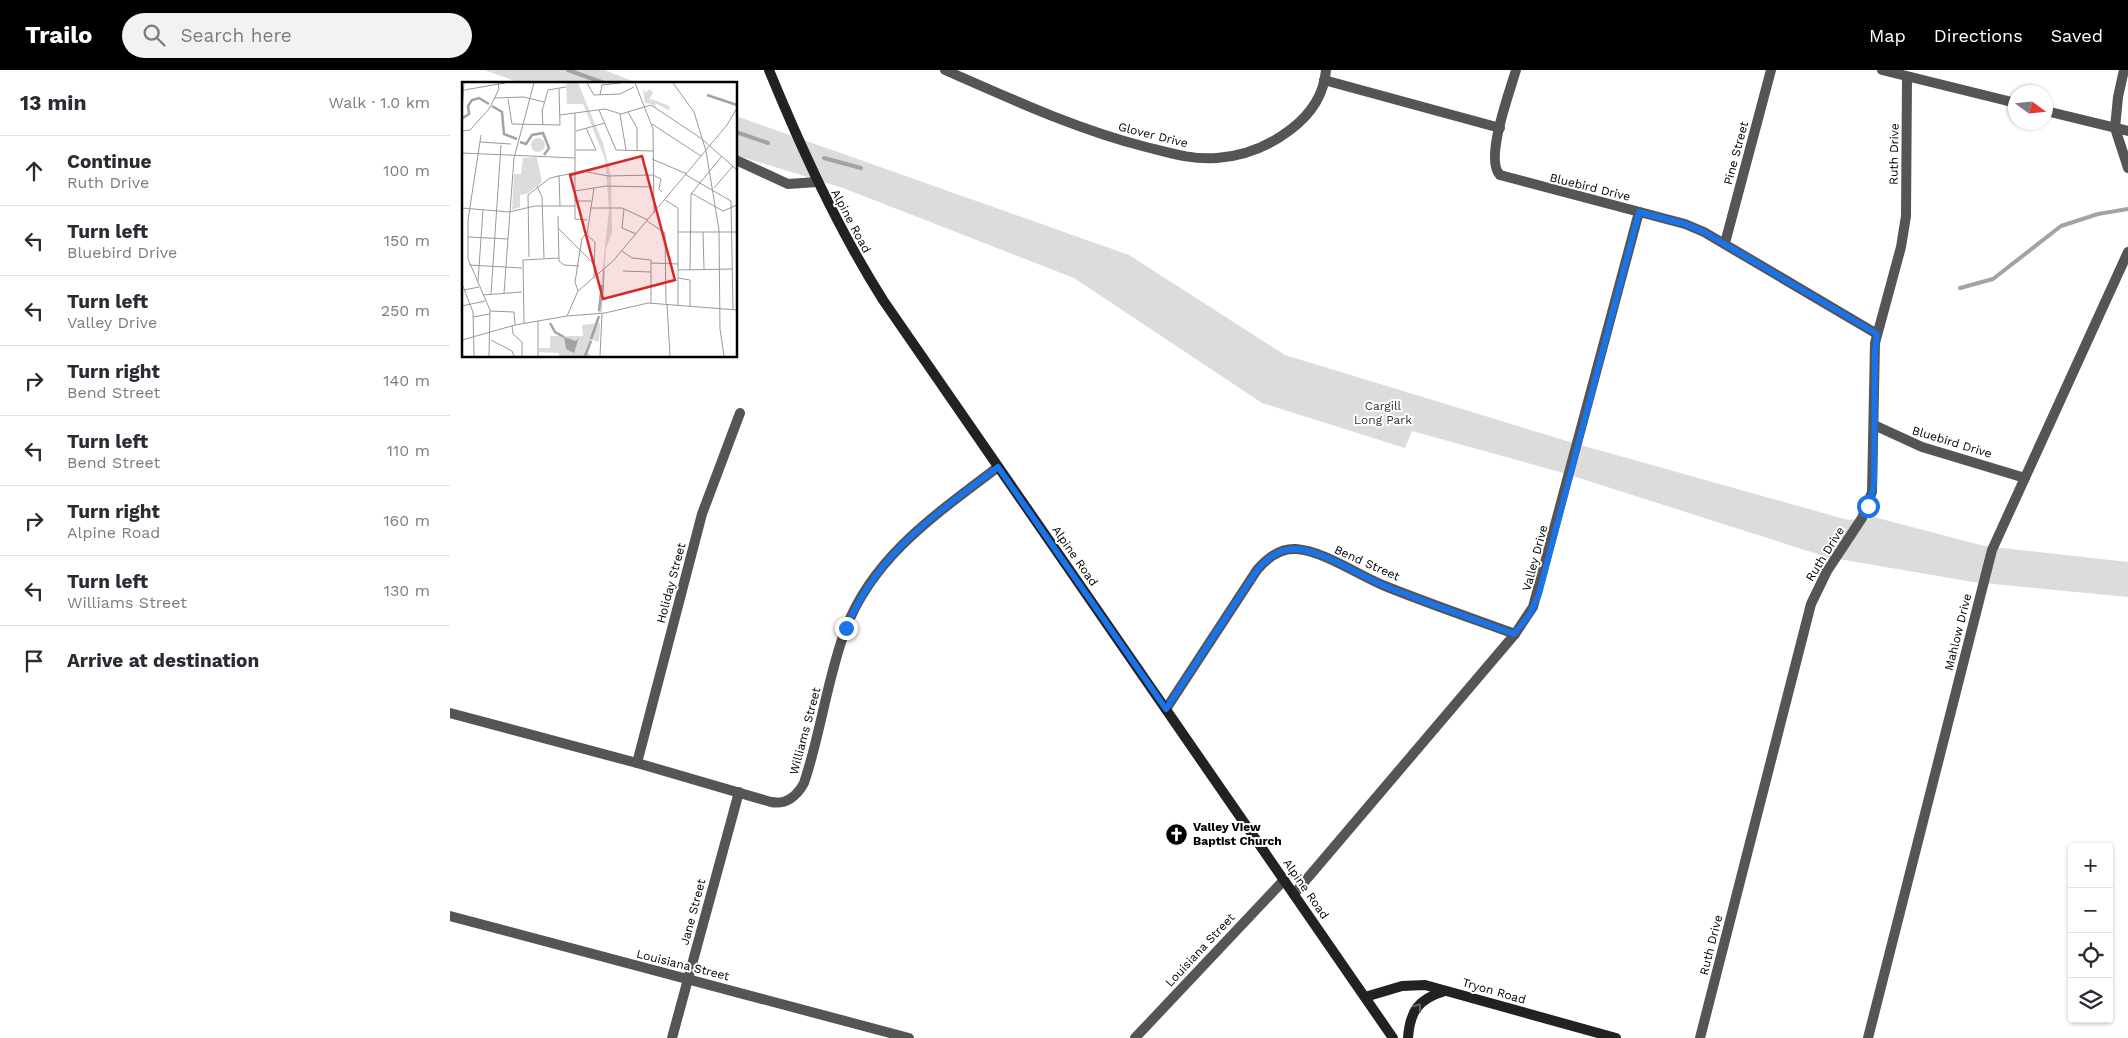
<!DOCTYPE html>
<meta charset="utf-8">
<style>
:root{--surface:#fff;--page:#f2f2f3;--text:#2b2b33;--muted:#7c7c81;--line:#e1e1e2;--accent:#000}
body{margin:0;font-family:"Work Sans",sans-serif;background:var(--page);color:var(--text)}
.controls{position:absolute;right:15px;bottom:15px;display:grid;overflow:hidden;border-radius:5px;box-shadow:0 1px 4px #0004}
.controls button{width:45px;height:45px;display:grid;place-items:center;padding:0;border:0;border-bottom:1px solid var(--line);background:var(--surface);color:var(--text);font:25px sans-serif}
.compass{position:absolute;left:1558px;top:15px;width:45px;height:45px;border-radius:50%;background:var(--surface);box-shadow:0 1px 4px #0004;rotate:105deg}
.stop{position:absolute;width:15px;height:15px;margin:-11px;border:4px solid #1a73e8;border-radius:50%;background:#fff}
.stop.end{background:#1a73e8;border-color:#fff;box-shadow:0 1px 5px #0008}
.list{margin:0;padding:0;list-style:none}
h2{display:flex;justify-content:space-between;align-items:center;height:65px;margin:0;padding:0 20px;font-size:21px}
h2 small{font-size:16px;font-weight:400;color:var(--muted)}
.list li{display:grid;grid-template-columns:32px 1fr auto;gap:15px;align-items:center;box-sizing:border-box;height:70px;padding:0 20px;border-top:1px solid var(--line)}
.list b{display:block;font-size:19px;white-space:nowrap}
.list p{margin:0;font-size:16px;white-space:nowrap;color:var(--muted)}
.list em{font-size:16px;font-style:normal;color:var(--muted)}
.icon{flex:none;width:28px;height:28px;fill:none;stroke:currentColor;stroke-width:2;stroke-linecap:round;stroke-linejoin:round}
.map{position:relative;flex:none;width:1678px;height:968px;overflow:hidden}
header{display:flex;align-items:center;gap:30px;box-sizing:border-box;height:70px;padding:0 25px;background:var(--accent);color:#fff}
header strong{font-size:24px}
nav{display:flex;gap:28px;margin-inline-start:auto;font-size:18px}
.search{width:350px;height:45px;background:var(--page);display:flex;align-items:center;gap:12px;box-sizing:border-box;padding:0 18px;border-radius:28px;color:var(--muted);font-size:19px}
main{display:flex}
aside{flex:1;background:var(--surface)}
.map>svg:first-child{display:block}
.green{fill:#dcdcdc}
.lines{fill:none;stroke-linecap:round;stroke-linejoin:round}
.stream{stroke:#a3a3a3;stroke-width:4}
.street{stroke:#555;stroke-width:10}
.secondary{stroke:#222;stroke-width:10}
.oneway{stroke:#646464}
.route{stroke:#1a73e8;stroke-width:6}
.labels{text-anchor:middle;stroke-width:4;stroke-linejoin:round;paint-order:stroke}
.street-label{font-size:12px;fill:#000;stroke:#fff}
.park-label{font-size:12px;fill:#333;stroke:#fff}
.poi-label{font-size:12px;font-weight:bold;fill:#000;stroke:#fff;text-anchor:start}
.inset-river{fill:none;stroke:#a3a3a3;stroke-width:2.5}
.inset-road{fill:none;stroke:#999;stroke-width:1}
.view{fill:#d62828;fill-opacity:0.15;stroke:#d62828;stroke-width:2.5}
.inset-edge{fill:none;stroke:#000;stroke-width:2.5}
</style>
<header>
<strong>Trailo</strong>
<div class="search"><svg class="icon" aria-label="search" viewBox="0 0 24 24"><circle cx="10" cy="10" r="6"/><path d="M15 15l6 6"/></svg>Search here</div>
<nav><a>Map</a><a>Directions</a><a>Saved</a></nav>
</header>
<main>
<aside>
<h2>13 min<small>Walk · 1.0 km</small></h2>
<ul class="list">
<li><svg class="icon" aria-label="ahead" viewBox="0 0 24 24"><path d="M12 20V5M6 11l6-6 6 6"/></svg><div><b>Continue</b><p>Ruth Drive</p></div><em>100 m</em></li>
<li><svg class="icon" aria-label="left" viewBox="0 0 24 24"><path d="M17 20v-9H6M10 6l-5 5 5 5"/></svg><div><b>Turn left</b><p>Bluebird Drive</p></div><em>150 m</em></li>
<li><svg class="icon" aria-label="left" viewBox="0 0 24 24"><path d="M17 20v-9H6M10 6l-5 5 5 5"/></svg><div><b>Turn left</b><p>Valley Drive</p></div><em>250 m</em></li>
<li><svg class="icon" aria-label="right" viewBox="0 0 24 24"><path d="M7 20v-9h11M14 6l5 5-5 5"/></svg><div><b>Turn right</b><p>Bend Street</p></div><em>140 m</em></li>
<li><svg class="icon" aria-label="left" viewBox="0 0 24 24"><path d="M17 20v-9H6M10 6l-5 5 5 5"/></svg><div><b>Turn left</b><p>Bend Street</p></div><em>110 m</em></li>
<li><svg class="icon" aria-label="right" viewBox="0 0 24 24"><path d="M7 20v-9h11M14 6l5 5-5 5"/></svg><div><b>Turn right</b><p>Alpine Road</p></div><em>160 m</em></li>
<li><svg class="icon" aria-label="left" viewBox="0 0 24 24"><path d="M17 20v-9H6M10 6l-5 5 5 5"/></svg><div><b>Turn left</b><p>Williams Street</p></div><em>130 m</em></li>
<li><svg class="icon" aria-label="arrive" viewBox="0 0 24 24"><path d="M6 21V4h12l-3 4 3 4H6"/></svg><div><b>Arrive at destination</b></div></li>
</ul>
</aside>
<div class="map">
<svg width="1678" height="968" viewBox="0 0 1678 968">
<rect width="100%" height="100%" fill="#fff"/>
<g class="green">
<path d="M 34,0 L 154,0 L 190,14 L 73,14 Z"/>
<path d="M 286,46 L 679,185 L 835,285 L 1120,372 L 1398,450 L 1424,447 L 1534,476 L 1678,492 L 1678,527 L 1523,512 L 1377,487 L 1110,402 L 962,361 L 955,378 L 812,333 L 624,208 L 393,118 L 286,85 Z"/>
</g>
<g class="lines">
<g class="stream">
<path d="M 118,0 L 157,14"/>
<path d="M 286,62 L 318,73"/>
<path d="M 374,88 L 411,98"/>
<path d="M 1510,218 L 1543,209 L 1611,156 L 1648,144 L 1678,139"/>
</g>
<g class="street">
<path d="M 495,0 C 561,29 626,59 696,77 C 720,83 742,90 767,88 C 793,86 819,76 840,60 C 860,45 874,25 876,0"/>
<path d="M 1066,0 C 1060,21 1034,90 1050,105 L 1235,154 L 1254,162 L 1427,264"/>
<path d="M 1432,0 L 1566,33"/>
<path d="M 1674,0 L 1668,27 L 1665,58 L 1678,98"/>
<path d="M 874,10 L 1050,58"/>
<path d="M 1596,41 L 1678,61"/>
<path d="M 286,90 L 338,114 L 367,112"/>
<path d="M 1275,173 L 1321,0"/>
<path d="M 1424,355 L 1472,377 L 1575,408"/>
<path d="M 716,639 L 807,500 C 817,488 829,478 846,479 C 874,481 908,505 935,516 C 977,533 1021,548 1065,564"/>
<path d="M 0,643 L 187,693 L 321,732 C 336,735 347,726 354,713 C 371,663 377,608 396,558 C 424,485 488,443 548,397"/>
<path d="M 187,693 L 252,444 L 290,343"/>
<path d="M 844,824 L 1065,564 L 1083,537 L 1189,142"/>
<path d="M 0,846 L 459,968"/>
<path d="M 222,968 L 289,722"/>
<path d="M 685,968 L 834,810"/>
<path d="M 1250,968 L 1361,534 L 1377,501 L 1412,448 L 1422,422 L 1425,273 L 1451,177 L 1456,146 L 1457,7"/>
<path d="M 1418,968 L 1542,480 L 1678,182"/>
</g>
<g class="secondary">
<path d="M 319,0 C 352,80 387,157 433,230 L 943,968"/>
<path d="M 915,927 L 952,916 L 975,915 L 1166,968"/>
<path d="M 958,968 C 960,941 968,929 995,921"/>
</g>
</g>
<defs><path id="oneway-chevron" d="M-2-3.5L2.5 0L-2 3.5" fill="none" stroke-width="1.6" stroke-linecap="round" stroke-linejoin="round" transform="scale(1.25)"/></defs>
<use class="oneway" href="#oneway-chevron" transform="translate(968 937) rotate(-52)"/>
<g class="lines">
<path class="route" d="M 396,558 C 429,481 484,446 548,397 L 716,639 L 807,500 C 817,488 829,478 846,479 C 874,481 908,505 935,516 C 977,533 1021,548 1064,564 L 1080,544 L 1089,524 L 1189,142 L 1235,154 L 1254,162 L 1427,264 L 1425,281 L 1424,416 L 1418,436"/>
</g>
<defs>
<symbol id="church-disc" viewBox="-11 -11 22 22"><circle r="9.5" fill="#000" stroke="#fff"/><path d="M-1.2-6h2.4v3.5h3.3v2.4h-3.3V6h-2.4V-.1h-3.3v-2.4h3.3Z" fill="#fff"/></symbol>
</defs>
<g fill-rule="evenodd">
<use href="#church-disc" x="714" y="752" width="25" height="25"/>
</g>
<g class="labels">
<g class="street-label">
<text transform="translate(703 65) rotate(14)" y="4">Glover Drive</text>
<text transform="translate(1286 83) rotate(-75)" y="4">Pine Street</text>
<text transform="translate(1444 84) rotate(-89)" y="4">Ruth Drive</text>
<text transform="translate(1140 117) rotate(14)" y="4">Bluebird Drive</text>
<text transform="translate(401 151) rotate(62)" y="4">Alpine Road</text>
<text transform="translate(1502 372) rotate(17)" y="4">Bluebird Drive</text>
<text transform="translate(1375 484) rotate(-58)" y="4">Ruth Drive</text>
<text transform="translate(625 486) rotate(55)" y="4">Alpine Road</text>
<text transform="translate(1085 488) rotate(-75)" y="4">Valley Drive</text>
<text transform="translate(917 493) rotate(24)" y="4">Bend Street</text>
<text transform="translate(221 513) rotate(-75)" y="4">Holiday Street</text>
<text transform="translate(1508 562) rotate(-76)" y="4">Mahlow Drive</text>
<text transform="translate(355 661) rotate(-75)" y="4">Williams Street</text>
<text transform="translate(856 819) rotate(55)" y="4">Alpine Road</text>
<text transform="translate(243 842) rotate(-75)" y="4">Jane Street</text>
<text transform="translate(1261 875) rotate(-76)" y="4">Ruth Drive</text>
<text transform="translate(750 880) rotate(-47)" y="4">Louisiana Street</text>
<text transform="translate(233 895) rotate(14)" y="4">Louisiana Street</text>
<text transform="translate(1044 921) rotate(16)" y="4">Tryon Road</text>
</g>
<g class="park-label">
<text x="933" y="340">Cargill<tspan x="933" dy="14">Long Park</tspan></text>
</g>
<g class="poi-label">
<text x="743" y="761">Valley View<tspan x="743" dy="14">Baptist Church</tspan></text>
</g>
</g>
<g transform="translate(12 12)">
<rect width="275" height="275" fill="#fff"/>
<path d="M 104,1 L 116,1 L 141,61 L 149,94 L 150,150 L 144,167 L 140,230 L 136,231 L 147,127 L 143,77 L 121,22 L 105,22 ZM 181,7 L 184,11 L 187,7 L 191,10 L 187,19 L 190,17 L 207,24 L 208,29 L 193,21 L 194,26 L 190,22 L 183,21 ZM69 63a7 7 0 1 1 14 0a7 7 0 1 1-14 0ZM 75,75 L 80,100 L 65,112 L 58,113 L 58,125 L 50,128 L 52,92 L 59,92 L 61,76 ZM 138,241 L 137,260 L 130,258 L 126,271 L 129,274 L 97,274 L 97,271 L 77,270 L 77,266 L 88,266 L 88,254 L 121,254 L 120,243 Z" fill="#dcdcdc"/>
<path d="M 102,255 L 114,259 L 117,255 L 112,271 L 104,267 Z" fill="#a3a3a3"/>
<path class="inset-river" d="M 245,13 L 275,23M 30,24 L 40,30 L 42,52 L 55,57M 1,36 L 7,32 L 6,24 L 10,18 L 17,16 L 27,22M 58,60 L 64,62 L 70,53 L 81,51 L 87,66 L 82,73M 137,229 L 140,203M 88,241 L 93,250 L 102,255M 129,257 L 137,234M 123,274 L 129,259"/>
<path class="inset-road" d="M 125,1 L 132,13 L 158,12 L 172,5M 173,1 L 191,47 L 192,131M 211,1 L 232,30 L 244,69 L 257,148 L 258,247 L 262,274M 2,8 L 43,1M 138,13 L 140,3 L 158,1M 32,16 L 62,15 L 82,20M 46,17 L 50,42 L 98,43 L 97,7M 137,28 L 154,68 L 191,69M 0,29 L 2,1M 166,30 L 175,46 L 175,68M 113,31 L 113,137 L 125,138M 158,32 L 164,68M 98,33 L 143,27 L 159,32 L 189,23 L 240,57 L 275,88M 190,42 L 239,74M 81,43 L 80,29 L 86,8 L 104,5M 0,49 L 8,48 L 27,27 L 37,7 L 36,1M 114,49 L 143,41M 19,53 L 6,138 L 6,177 L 28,228 L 27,274M 18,60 L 49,62M 114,68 L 134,68 L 124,46M 0,71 L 113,76M 190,77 L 225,92M 97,93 L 98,124M 224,93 L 269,119 L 271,228M 75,104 L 80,115 L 82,176M 252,106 L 271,84M 113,109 L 144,104 L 190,105M 229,111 L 261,129 L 275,123M 203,118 L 216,126 L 216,223M 113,119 L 129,119M 0,126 L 47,130 L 73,124 L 113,124M 128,126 L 160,126 L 186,138M 162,127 L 160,146 L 174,152M 96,134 L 97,179 L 102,183 L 117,184M 185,139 L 203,151 L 204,222M 96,146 L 131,181M 216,150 L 275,150M 241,150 L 242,187M 125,152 L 132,106M 6,155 L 46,157M 160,169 L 170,176 L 189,178 L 189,221M 67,175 L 66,113 L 88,96 L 120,89 L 146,94 L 191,93 L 199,97 L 197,107 L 200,110M 189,181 L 216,182M 7,183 L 60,186M 216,188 L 271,187M 228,188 L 229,112 L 260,74M 161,189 L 189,190M 216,196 L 228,198 L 228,224M 16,199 L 21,128M 0,202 L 11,230 L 12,274M 2,208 L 17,205M 116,209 L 113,200 L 120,156 L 124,152 L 133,160 L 132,196M 42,211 L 52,76 L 72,1M 29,212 L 39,63M 141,212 L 142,188M 21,213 L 60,210M 205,222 L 208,274M 0,224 L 23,219M 28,229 L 52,230 L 53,243M 105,234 L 116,209 L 151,179 L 265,43 L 275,26M 11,235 L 28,232M 62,241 L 61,178 L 97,176M 50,244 L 51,252 L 60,260 L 60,274M 0,258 L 53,243 L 105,234 L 143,231 L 186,221 L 275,228M 29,258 L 50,269 L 52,274M 76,274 L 76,239M 138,274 L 140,232"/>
<path class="view" d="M 180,74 L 213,198 L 141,217 L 108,93 Z"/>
<rect width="275" height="275" class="inset-edge"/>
</g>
</svg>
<div class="controls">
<button>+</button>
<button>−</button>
<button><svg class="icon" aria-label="locate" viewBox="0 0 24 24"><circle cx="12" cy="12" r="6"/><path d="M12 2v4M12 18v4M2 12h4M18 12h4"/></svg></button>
<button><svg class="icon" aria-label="layers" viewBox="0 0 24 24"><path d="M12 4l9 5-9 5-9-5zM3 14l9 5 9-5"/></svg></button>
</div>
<svg class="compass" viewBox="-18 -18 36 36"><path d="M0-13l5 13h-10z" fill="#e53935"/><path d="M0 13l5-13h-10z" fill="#7c7c81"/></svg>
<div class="stop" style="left:1418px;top:436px"></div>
<div class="stop end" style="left:396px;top:558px"></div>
</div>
</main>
